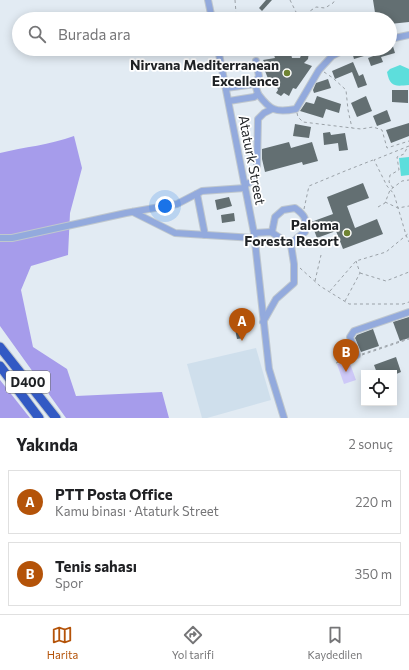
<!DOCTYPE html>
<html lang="tr">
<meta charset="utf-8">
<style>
:root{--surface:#fff;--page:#f2f2f2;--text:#202124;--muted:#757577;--line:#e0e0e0;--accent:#b45309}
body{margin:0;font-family:Commissioner,sans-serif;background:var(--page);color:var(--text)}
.controls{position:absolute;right:12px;bottom:12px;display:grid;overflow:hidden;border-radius:0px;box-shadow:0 2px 10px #0003}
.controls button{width:36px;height:36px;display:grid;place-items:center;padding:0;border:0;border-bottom:1px solid var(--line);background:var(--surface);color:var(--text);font:20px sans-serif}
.you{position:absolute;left:165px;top:206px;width:14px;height:14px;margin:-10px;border:3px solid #fff;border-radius:50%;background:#1a73e8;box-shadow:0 0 0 6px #1a73e833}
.badge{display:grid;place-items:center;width:26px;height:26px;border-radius:50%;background:var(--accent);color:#fff;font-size:13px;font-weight:700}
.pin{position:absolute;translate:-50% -33px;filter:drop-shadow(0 1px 2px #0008)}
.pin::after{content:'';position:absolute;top:21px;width:14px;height:12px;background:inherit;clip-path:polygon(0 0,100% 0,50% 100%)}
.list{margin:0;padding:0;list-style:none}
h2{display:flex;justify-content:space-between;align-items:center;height:52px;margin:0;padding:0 16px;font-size:17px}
h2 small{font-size:13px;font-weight:400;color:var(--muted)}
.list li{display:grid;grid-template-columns:26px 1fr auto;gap:12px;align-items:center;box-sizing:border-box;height:64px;margin:0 8px 8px;padding:0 8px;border:1px solid var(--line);border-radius:0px}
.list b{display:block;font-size:15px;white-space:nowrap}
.list p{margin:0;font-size:13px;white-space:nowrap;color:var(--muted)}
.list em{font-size:13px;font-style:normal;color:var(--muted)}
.icon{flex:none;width:22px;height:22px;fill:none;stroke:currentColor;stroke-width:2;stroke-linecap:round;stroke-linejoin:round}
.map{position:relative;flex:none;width:409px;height:418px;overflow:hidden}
.search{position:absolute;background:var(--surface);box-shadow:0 2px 10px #0003;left:12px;right:12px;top:12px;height:44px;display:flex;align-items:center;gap:10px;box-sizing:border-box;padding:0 14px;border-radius:22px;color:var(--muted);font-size:15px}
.sheet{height:196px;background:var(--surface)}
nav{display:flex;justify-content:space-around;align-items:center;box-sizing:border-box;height:56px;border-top:1px solid var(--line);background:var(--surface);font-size:11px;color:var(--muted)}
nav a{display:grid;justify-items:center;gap:2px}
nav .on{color:var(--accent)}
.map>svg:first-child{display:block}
.built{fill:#cfdfec}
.green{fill:#cec9f8}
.forest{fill:#a69ceb}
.water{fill:#5ddedc}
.building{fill:#636f72}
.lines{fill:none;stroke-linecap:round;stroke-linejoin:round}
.minor-casing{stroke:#bfc7ce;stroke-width:8}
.highway-casing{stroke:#bfc7ce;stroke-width:11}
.path{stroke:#9aa1a7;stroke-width:1;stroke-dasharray:3 3;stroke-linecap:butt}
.minor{stroke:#93aadd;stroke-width:6}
.highway{stroke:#3259c4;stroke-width:9}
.poi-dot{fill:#6f8333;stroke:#fff;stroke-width:1.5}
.labels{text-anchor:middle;stroke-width:3.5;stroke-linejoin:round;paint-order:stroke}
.shield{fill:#fff;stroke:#626466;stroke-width:1}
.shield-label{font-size:13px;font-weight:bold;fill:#1f2225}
.poi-label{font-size:14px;font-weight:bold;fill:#1f2225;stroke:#fff;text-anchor:end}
.street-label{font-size:14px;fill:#1f2225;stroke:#fff}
</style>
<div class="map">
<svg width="409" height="418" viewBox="0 0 409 418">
<rect width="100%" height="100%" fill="#e2ebf3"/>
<path class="built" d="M 256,348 L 271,400 L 207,418 L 202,418 L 187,364 Z"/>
<path class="green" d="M 349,361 L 356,380 L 344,384 L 337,364 Z"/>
<g class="forest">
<path d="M 74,136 L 82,168 L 70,213 L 68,255 L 31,266 L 21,290 L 33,347 L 67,369 L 76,396 L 162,392 L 169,418 L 66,418 L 0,326 L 0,153 C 24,147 50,145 74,136 Z"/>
<path d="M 0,380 L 30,418 L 0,418 Z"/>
</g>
<g class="water">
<path d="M 400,65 L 409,69 L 409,85 C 396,86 390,88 387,72 L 390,69 Z"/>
<path d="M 409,157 L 409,175 L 401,176 L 399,158 Z"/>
</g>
<g class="building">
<path d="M 266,0 L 272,0 L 262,11 L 259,8 Z"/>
<path d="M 373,0 L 409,0 L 409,22 L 390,24 L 390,19 L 376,19 Z"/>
<path d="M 331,13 L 332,19 L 312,19 L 312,18 Z"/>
<path d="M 390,43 L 392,43 L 395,53 L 381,57 L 383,62 L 371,66 L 368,58 L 384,52 L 383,49 L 390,49 Z"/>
<path d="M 361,49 L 364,56 L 354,59 L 352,52 Z"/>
<path d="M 303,50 L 309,52 L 308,59 L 304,63 L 312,66 L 296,89 L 293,88 L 289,96 L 284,93 L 281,96 L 276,93 L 278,90 L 276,84 L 271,86 L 265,71 L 269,70 L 263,60 L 275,58 L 274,55 L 291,54 L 292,58 L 300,58 Z"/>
<path d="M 353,62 L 359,76 L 363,74 L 367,85 L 358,88 L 352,72 L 335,79 L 332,71 Z"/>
<path d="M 328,79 L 331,88 L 314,93 L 313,90 L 316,83 Z"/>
<path d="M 392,90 L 408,90 L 408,103 L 392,102 Z"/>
<path d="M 317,96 L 341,104 L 339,113 L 326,109 L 323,118 L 300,111 L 306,102 L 314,104 Z"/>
<path d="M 366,96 L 372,111 L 357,117 L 351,103 Z"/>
<path d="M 387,110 L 391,121 L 377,126 L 373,116 Z"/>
<path d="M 409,123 L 409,136 L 391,143 L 386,130 Z"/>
<path d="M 295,124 L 311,127 L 309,138 L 293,136 Z"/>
<path d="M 330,132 L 331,135 L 345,133 L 348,150 L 339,151 L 338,143 L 324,145 L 323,133 Z"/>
<path d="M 289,142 L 291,148 L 312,142 L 318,161 L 303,165 L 302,162 L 265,172 L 262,159 L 262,149 Z"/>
<path d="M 363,183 L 369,198 L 347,206 L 355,228 L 377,219 L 383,234 L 343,249 L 336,231 L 317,238 L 311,222 L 333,214 L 327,197 Z"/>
<path d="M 229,197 L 232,206 L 217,210 L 215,200 Z"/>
<path d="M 234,213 L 235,221 L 222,223 L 221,215 Z"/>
<path d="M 409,317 L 409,338 L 400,341 L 393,322 Z"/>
<path d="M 242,328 L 244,338 L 237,339 L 235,329 Z"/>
<path d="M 373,329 L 379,346 L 361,352 L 355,338 L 357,335 Z"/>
<path d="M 396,357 L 401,372 L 394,375 L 394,373 L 377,373 L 374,365 Z"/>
</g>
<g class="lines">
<defs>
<g id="minor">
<path d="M 208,0 L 212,19"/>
<path d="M 390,39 L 409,35"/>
<path d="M 218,49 L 254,233 L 269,369 L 284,418"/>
<path d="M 255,84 L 259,76 L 256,61"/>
<path d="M 226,88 L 255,84 L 258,94 L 254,97 L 229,101"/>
<path d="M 258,94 C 270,110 275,113 296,109 L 319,70 L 332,56 L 346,49"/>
<path d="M 245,185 L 254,180 L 257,169 L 258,119 L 264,113 L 272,109"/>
<path d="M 197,194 L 205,235"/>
<path d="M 133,212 L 175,233 L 254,238"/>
<path d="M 272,232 L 275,217 L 283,210 L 295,208 C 306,216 306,218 305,232 L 297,238 L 291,245"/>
<path d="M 254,233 L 271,232 L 291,245 L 294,264 L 294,283 L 276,299 L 263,322"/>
<path d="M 0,238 L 12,238 L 126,213 L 177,204 L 202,191 L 245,188"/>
<path d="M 357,355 L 350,337 L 354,331 L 409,312"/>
</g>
<g id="highway">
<path d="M 0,347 L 56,418"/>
<path d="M 0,366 L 39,418"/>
</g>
</defs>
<use href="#minor" class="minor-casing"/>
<use href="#highway" class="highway-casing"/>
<g class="path">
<path d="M 235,0 L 236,13 L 240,19"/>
<path d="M 290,0 L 297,14 L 304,16"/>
<path d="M 247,19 L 247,18 L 252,19"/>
<path d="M 294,19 L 297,15"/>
<path d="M 306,19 L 304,17 L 307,13 L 316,7 L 325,8 L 333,3 L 335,0"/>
<path d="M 252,49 L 254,56"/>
<path d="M 324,72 L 333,78 L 346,90 L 348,110 L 352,128"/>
<path d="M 297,113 L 298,117 L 303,122 L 352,128 L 361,129 L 373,127 L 382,130 L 387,148 L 409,141"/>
<path d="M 409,146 L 374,160 L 387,186 L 394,194 L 406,235 L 409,242"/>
<path d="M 393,188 L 389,182 L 390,175 L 399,170 L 397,157 L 404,154 L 407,148"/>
<path d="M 385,202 L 398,208 L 409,206"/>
<path d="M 378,207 L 385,203 L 390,190 L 402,181 L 409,180"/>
<path d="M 304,209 L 309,186 L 345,171 L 373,160"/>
<path d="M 300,268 L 320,286 L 349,304 L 403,304 L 409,302"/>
<path d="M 360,273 L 386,281 L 409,272"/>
<path d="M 315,281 L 321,255"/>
<path d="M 330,291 L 356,261 L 386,252 L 409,233"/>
<path d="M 345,301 L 360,273 L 356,261"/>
<path d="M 362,354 L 409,338"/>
<path d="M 362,355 L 409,339"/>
<path d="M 341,356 L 351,355"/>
<path d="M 336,363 L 353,358"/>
</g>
<use href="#minor" class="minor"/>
<use href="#highway" class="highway"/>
</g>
<g class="poi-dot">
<circle cx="287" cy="73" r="4"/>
<circle cx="347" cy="233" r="4"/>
</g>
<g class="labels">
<rect class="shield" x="6" y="371" width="44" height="22" rx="3"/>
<g class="shield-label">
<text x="28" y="387">D400</text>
</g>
<g class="poi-label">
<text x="279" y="70">Nirvana Mediterranean<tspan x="279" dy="16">Excellence</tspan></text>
<text x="339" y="230">Paloma<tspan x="339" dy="16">Foresta Resort</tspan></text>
</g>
<g class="street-label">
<text transform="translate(252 160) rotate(79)" y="5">Ataturk Street</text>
</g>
</g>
</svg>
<div class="controls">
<button><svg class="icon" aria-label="locate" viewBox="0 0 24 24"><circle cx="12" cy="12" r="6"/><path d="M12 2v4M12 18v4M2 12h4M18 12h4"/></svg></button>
</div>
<div class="you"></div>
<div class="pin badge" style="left:242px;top:341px">A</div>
<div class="pin badge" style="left:346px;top:372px">B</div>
<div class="search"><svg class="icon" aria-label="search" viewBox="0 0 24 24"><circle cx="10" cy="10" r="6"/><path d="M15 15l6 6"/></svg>Burada ara</div>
</div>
<section class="sheet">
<h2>Yakında<small>2 sonuç</small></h2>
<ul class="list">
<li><span class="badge">A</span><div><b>PTT Posta Office</b><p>Kamu binası · Ataturk Street</p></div><em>220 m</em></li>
<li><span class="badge">B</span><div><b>Tenis sahası</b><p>Spor</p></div><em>350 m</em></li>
</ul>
</section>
<nav>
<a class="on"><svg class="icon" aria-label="map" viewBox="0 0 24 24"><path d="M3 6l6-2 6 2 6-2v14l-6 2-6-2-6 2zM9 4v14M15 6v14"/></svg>Harita</a>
<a><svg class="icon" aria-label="directions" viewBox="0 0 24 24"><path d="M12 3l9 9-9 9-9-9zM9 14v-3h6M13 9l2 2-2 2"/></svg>Yol tarifi</a>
<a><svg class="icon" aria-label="saved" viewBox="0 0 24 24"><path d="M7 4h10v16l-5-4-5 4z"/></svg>Kaydedilen</a>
</nav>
